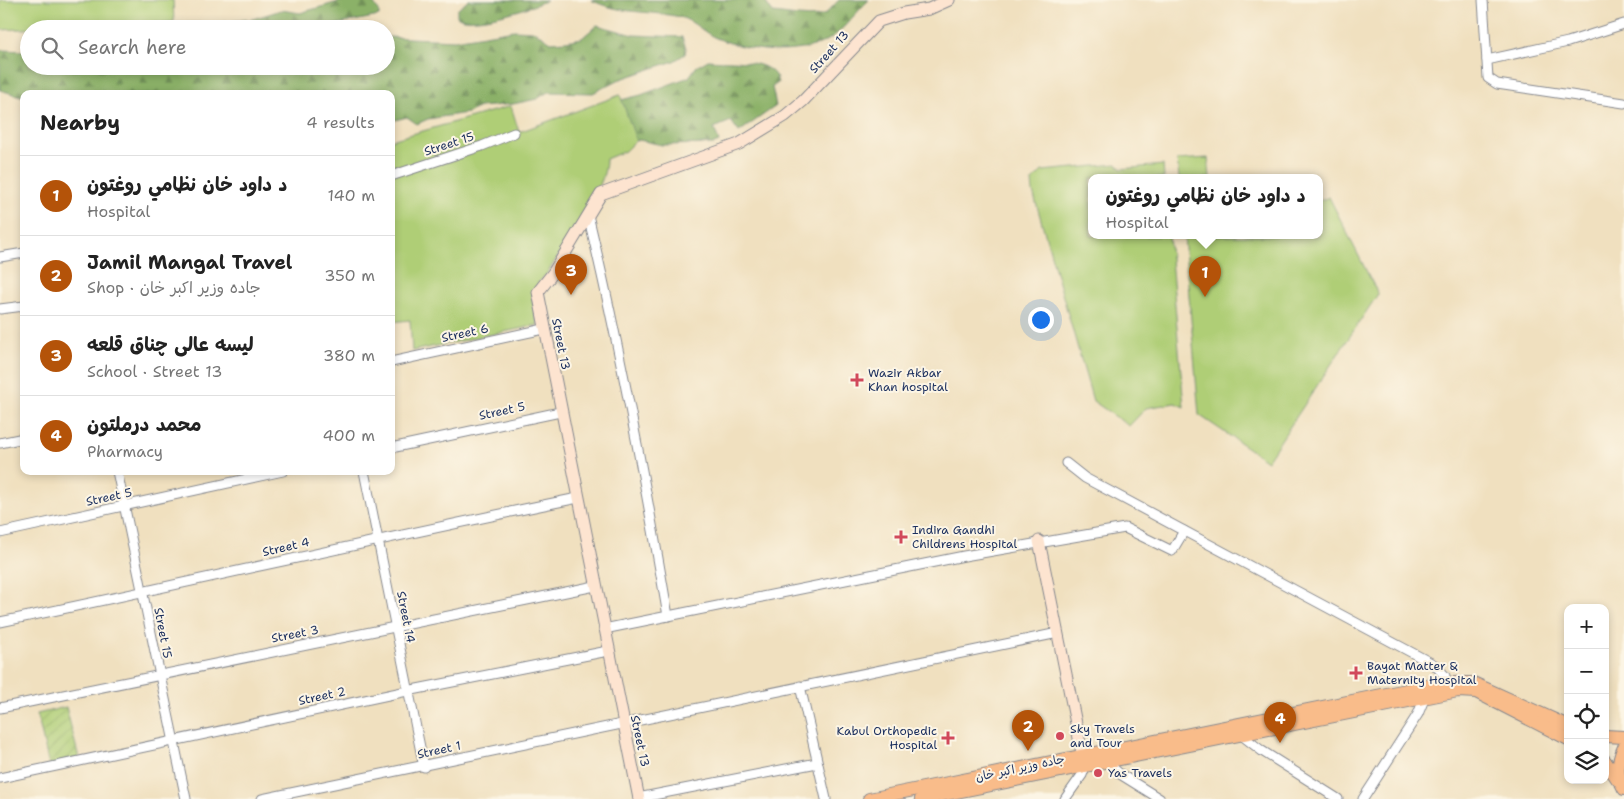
<!DOCTYPE html>
<meta charset="utf-8">
<style>
:root{--surface:#fff;--page:#f2f2f2;--text:#222;--muted:#767676;--line:#e0e0e0;--accent:#b45309}
body{margin:0;font-family:"Shantell Sans","Playpen Sans Arabic",sans-serif;background:var(--page);color:var(--text)}
.controls{position:absolute;right:15px;bottom:15px;display:grid;overflow:hidden;border-radius:10px;box-shadow:0 2px 8px #0003}
.controls button{width:45px;height:45px;display:grid;place-items:center;padding:0;border:0;border-bottom:1px solid var(--line);background:var(--surface);color:var(--text);font:25px sans-serif}
.you{position:absolute;left:1040px;top:319px;width:18px;height:18px;margin:-12px;border:4px solid #fff;border-radius:50%;background:#1a73e8;box-shadow:0 0 0 8px #1a73e833}
.badge{display:grid;place-items:center;width:32px;height:32px;border-radius:50%;background:var(--accent);color:#fff;font-size:16px;font-weight:700}
.pin{position:absolute;translate:-50% -41px;filter:drop-shadow(0 1px 2px #0008)}
.pin::after{content:'';position:absolute;top:26px;width:18px;height:15px;background:inherit;clip-path:polygon(0 0,100% 0,50% 100%)}
.popup{position:absolute;left:1088px;top:174px;width:235px;height:65px;box-sizing:border-box;display:grid;place-content:center;border-radius:10px;background:var(--surface);filter:drop-shadow(0 1px 4px #0005);font-size:16px;white-space:nowrap;color:var(--muted)}
.popup b{font-size:19px;color:var(--text)}
.popup::after{content:'';position:absolute;left:50%;top:100%;margin-left:-10px;border:10px solid transparent;border-top-color:var(--surface)}
.list{margin:0;padding:0;list-style:none}
h2{display:flex;justify-content:space-between;align-items:center;height:65px;margin:0;padding:0 20px;font-size:21px}
h2 small{font-size:16px;font-weight:400;color:var(--muted)}
.list li{display:grid;grid-template-columns:32px 1fr auto;gap:15px;align-items:center;box-sizing:border-box;height:80px;padding:0 20px;border-top:1px solid var(--line)}
.list b{display:block;font-size:19px;white-space:nowrap}
.list p{margin:0;font-size:16px;white-space:nowrap;color:var(--muted)}
.list em{font-size:16px;font-style:normal;color:var(--muted)}
.icon{flex:none;width:28px;height:28px;fill:none;stroke:currentColor;stroke-width:2;stroke-linecap:round;stroke-linejoin:round}
.map{position:relative;flex:none;width:1624px;height:799px;overflow:hidden}
.search{position:absolute;background:var(--surface);box-shadow:0 2px 8px #0003;left:20px;top:20px;width:375px;height:55px;display:flex;align-items:center;gap:12px;box-sizing:border-box;padding:0 18px;border-radius:28px;color:var(--muted);font-size:19px}
.panel{position:absolute;background:var(--surface);box-shadow:0 2px 8px #0003;left:20px;top:90px;width:375px;height:385px;border-radius:10px}
.map>svg:first-child{display:block}
.forest{fill:url(#forest-firs);stroke:#537062}
.park{fill:#afce76;stroke:#657e6a}
.garden{fill:url(#garden-furrows);stroke:#657e6a}
.lines{fill:none;stroke-linecap:round;stroke-linejoin:round}
.street-casing{stroke:#86888e;stroke-width:11}
.secondary-casing{stroke:#86888e;stroke-width:13}
.primary-casing{stroke:#86888e;stroke-width:14}
.street{stroke:#fff;stroke-width:9}
.secondary{stroke:#fde4d0;stroke-width:11}
.primary{stroke:#f9bc8a;stroke-width:12}
.poi-dot{fill:#d1495b;stroke:#fcf5e5;stroke-width:2}
.labels{text-anchor:middle;stroke-width:4;stroke-linejoin:round;paint-order:stroke}
.street-label{font-size:12px;fill:#1b2f5e;stroke:#fcf5e5}
.poi-label{font-size:12px;fill:#1b2f5e;stroke:#fcf5e5;text-anchor:start}
</style>
<div class="map">
<svg width="1624" height="799" viewBox="0 0 1624 799">
<defs>
<pattern id="forest-firs" width="22" height="20" patternUnits="userSpaceOnUse" patternTransform="scale(1.25)"><rect width="22" height="20" fill="#8bb167"/><path d="M5 1l3.5 6h-7zM16 11l3.5 6h-7z" fill="#719058"/></pattern>
<pattern id="garden-furrows" width="10" height="10" patternUnits="userSpaceOnUse" patternTransform="scale(1.25)"><rect width="10" height="10" fill="#afce76"/><path d="M-1 1l2-2M0 10L10 0M9 11l2-2" fill="none" stroke="#96b168"/></pattern>
</defs>
<rect width="100%" height="100%" fill="#fcf5e5"/>
<filter id="ink" filterUnits="userSpaceOnUse"><feTurbulence type="fractalNoise" baseFrequency=".02" numOctaves="2"/><feDisplacementMap in="SourceGraphic" scale="10" xChannelSelector="R" yChannelSelector="G"/><feConvolveMatrix kernelMatrix="1 2 1 2 8 2 1 2 1" color-interpolation-filters="sRGB"/></filter>
<filter id="wash" filterUnits="userSpaceOnUse"><feTurbulence type="fractalNoise" baseFrequency=".0096" numOctaves="4" result="noise"/><feDisplacementMap in="SourceGraphic" scale="20" xChannelSelector="R" yChannelSelector="G"/><feGaussianBlur stdDeviation="1.12" result="paint"/><feColorMatrix in="noise" values="0 0 0 0 0 0 0 0 0 0 0 0 0 0 0 0 0 1.4 0 .05"/><feComposite in="paint" operator="in"/></filter>
<g filter="url(#wash)">
<rect width="100%" height="100%" fill="#f0e0bf"/>
<g class="forest">
<path d="M 345,0 L 371,1 L 379,10 L 379,16 L 314,29 L 45,29 L 99,24 L 218,23 L 253,19 L 281,10 L 300,13 Z"/>
<path d="M 469,0 L 547,0 C 532,8 468,27 457,16 L 457,10 Z"/>
<path d="M 591,0 L 764,0 L 773,13 C 785,14 815,20 825,14 C 830,11 834,4 839,0 L 869,0 C 857,11 841,33 828,40 C 795,58 749,51 716,38 C 704,33 694,21 680,17 C 648,10 622,15 591,0 Z"/>
<path d="M 597,25 L 634,35 L 682,37 L 686,48 L 685,54 L 674,61 L 618,80 L 593,93 L 548,92 L 537,99 L 513,104 L 480,107 L 467,113 L 428,119 L 417,124 L 407,117 L 391,121 L 391,94 L 24,94 L 24,97 L 0,90 L 0,50 L 29,51 L 29,66 L 386,66 L 386,37 L 455,40 L 514,30 L 534,31 L 551,42 L 566,41 L 582,38 Z"/>
<path d="M 708,60 C 728,62 774,57 778,83 L 772,87 L 776,106 L 739,132 L 731,121 L 714,128 L 719,142 L 714,144 L 662,145 L 639,140 L 604,150 L 391,183 L 538,131 L 581,110 L 641,95 L 689,77 L 696,67 Z"/>
</g>
<g class="park">
<path d="M 0,0 L 173,0 L 174,22 L 0,30 Z"/>
<path d="M 620,95 L 636,140 L 625,151 L 606,159 C 607,190 563,247 546,275 C 526,293 533,301 538,325 L 412,351 L 410,320 L 391,322 L 391,140 L 511,106 L 519,132 Z"/>
<path d="M 1208,158 L 1210,178 L 1179,178 L 1177,160 Z"/>
<path d="M 1117,164 L 1121,169 L 1163,165 L 1164,178 L 1091,178 L 1091,236 L 1169,236 L 1184,407 L 1175,403 L 1146,408 L 1129,426 L 1093,401 L 1033,192 L 1032,181 L 1042,171 Z"/>
<path d="M 1329,197 L 1378,294 L 1267,461 L 1199,415 L 1184,236 L 1319,236 L 1319,201 Z"/>
</g>
<path class="garden" d="M 66,707 L 79,758 L 49,765 L 37,714 Z"/>
</g>
<g filter="url(#ink)">
<g class="lines">
<defs>
<g id="street">
<path d="M 1483,0 L 1488,78 L 1497,84 L 1624,103"/>
<path d="M 1487,60 L 1568,42 L 1624,24"/>
<path d="M 391,176 L 482,146 L 514,133"/>
<path d="M 588,215 C 620,348 645,481 668,616"/>
<path d="M 0,257 L 24,253"/>
<path d="M 0,309 L 24,306"/>
<path d="M 391,362 L 544,329"/>
<path d="M 0,443 L 24,438"/>
<path d="M 391,448 L 560,412"/>
<path d="M 1066,463 L 1085,478 L 1435,665 L 1445,676 L 1447,687"/>
<path d="M 117,471 L 186,799"/>
<path d="M 364,471 L 424,767"/>
<path d="M 0,533 L 283,471"/>
<path d="M 0,622 C 193,582 385,537 578,498"/>
<path d="M 604,629 L 964,556 L 1125,528 L 1172,551 L 1184,531"/>
<path d="M 800,686 L 826,799"/>
<path d="M 0,708 L 595,586"/>
<path d="M 1240,734 L 1262,751 L 1338,799"/>
<path d="M 1109,757 L 1114,769 L 1120,774 L 1160,799"/>
<path d="M 0,778 L 407,691 L 608,651"/>
<path d="M 638,798 L 817,763"/>
<path d="M 262,799 L 1058,633"/>
<path d="M 1065,799 L 1082,775 L 1085,767"/>
<path d="M 1363,799 L 1418,714 L 1425,697"/>
</g>
<g id="secondary">
<path d="M 1039,541 L 1084,763"/>
<path d="M 639,799 L 538,292 L 553,273 L 601,194 L 739,144 L 785,116 L 803,101 L 879,21 L 904,13 L 929,9 L 949,0"/>
</g>
<g id="primary">
<path d="M 1605,736 L 1624,737"/>
<path d="M 1624,747 C 1617,762 1616,775 1624,789"/>
<path d="M 1605,761 L 1618,780"/>
<path d="M 869,799 L 1441,683 L 1473,683 L 1568,726"/>
<path d="M 921,799 L 1458,691 L 1476,692 L 1568,739"/>
</g>
</defs>
<use href="#street" class="street-casing"/>
<use href="#secondary" class="secondary-casing"/>
<use href="#primary" class="primary-casing"/>
<use href="#street" class="street"/>
<use href="#secondary" class="secondary"/>
<use href="#primary" class="primary"/>
</g>
</g>
<g class="poi-dot">
<path d="M854.5 372.5h5v5h5v5h-5v5h-5v-5h-5v-5h5z"/>
<path d="M898.5 529.5h5v5h5v5h-5v5h-5v-5h-5v-5h5z"/>
<path d="M1353.5 665.5h5v5h5v5h-5v5h-5v-5h-5v-5h5z"/>
<circle cx="1060" cy="736" r="5"/>
<path d="M945.5 730.5h5v5h5v5h-5v5h-5v-5h-5v-5h5z"/>
<circle cx="1098" cy="773" r="5"/>
</g>
<g class="labels">
<g class="street-label">
<text transform="translate(829 52) rotate(-48)" y="4">Street 13</text>
<text transform="translate(449 144) rotate(-18)" y="4">Street 15</text>
<text transform="translate(465 333) rotate(-12)" y="4">Street 6</text>
<text transform="translate(561 344) rotate(79)" y="4">Street 13</text>
<text transform="translate(502 411) rotate(-12)" y="4">Street 5</text>
<text transform="translate(109 497) rotate(-12)" y="4">Street 5</text>
<text transform="translate(286 547) rotate(-13)" y="4">Street 4</text>
<text transform="translate(406 617) rotate(79)" y="4">Street 14</text>
<text transform="translate(163 633) rotate(79)" y="4">Street 15</text>
<text transform="translate(295 634) rotate(-11)" y="4">Street 3</text>
<text transform="translate(322 696) rotate(-12)" y="4">Street 2</text>
<text transform="translate(640 741) rotate(78)" y="4">Street 13</text>
<text transform="translate(439 750) rotate(-12)" y="4">Street 1</text>
<text transform="translate(1020 768) rotate(-12)" y="4">جاده وزیر اکبر خان</text>
</g>
<g class="poi-label">
<text x="868" y="377">Wazir Akbar<tspan x="868" dy="14">Khan hospital</tspan></text>
<text x="912" y="534">Indira Gandhi<tspan x="912" dy="14">Childrens Hospital</tspan></text>
<text x="1367" y="670">Bayat Matter &amp;<tspan x="1367" dy="14">Maternity Hospital</tspan></text>
<text x="1070" y="733">Sky Travels<tspan x="1070" dy="14">and Tour</tspan></text>
<text x="937" y="735" text-anchor="end">Kabul Orthopedic<tspan x="937" dy="14">Hospital</tspan></text>
<text x="1108" y="777">Yas Travels</text>
</g>
</g>
</svg>
<div class="controls">
<button>+</button>
<button>−</button>
<button><svg class="icon" aria-label="locate" viewBox="0 0 24 24"><circle cx="12" cy="12" r="6"/><path d="M12 2v4M12 18v4M2 12h4M18 12h4"/></svg></button>
<button><svg class="icon" aria-label="layers" viewBox="0 0 24 24"><path d="M12 4l9 5-9 5-9-5zM3 14l9 5 9-5"/></svg></button>
</div>
<div class="you"></div>
<div class="pin badge" style="left:1205px;top:297px">1</div>
<div class="popup"><b>د داود خان نظامي روغتون</b>Hospital</div>
<div class="pin badge" style="left:1028px;top:751px">2</div>
<div class="pin badge" style="left:571px;top:295px">3</div>
<div class="pin badge" style="left:1280px;top:743px">4</div>
<div class="search"><svg class="icon" aria-label="search" viewBox="0 0 24 24"><circle cx="10" cy="10" r="6"/><path d="M15 15l6 6"/></svg>Search here</div>
<section class="panel">
<h2>Nearby<small>4 results</small></h2>
<ul class="list">
<li><span class="badge">1</span><div><b>د داود خان نظامي روغتون</b><p>Hospital</p></div><em>140 m</em></li>
<li><span class="badge">2</span><div><b>Jamil Mangal Travel</b><p>Shop · جاده وزیر اکبر خان</p></div><em>350 m</em></li>
<li><span class="badge">3</span><div><b>لیسه عالی چناق قلعه</b><p>School · Street 13</p></div><em>380 m</em></li>
<li><span class="badge">4</span><div><b>محمد درملتون</b><p>Pharmacy</p></div><em>400 m</em></li>
</ul>
</section>
</div>
